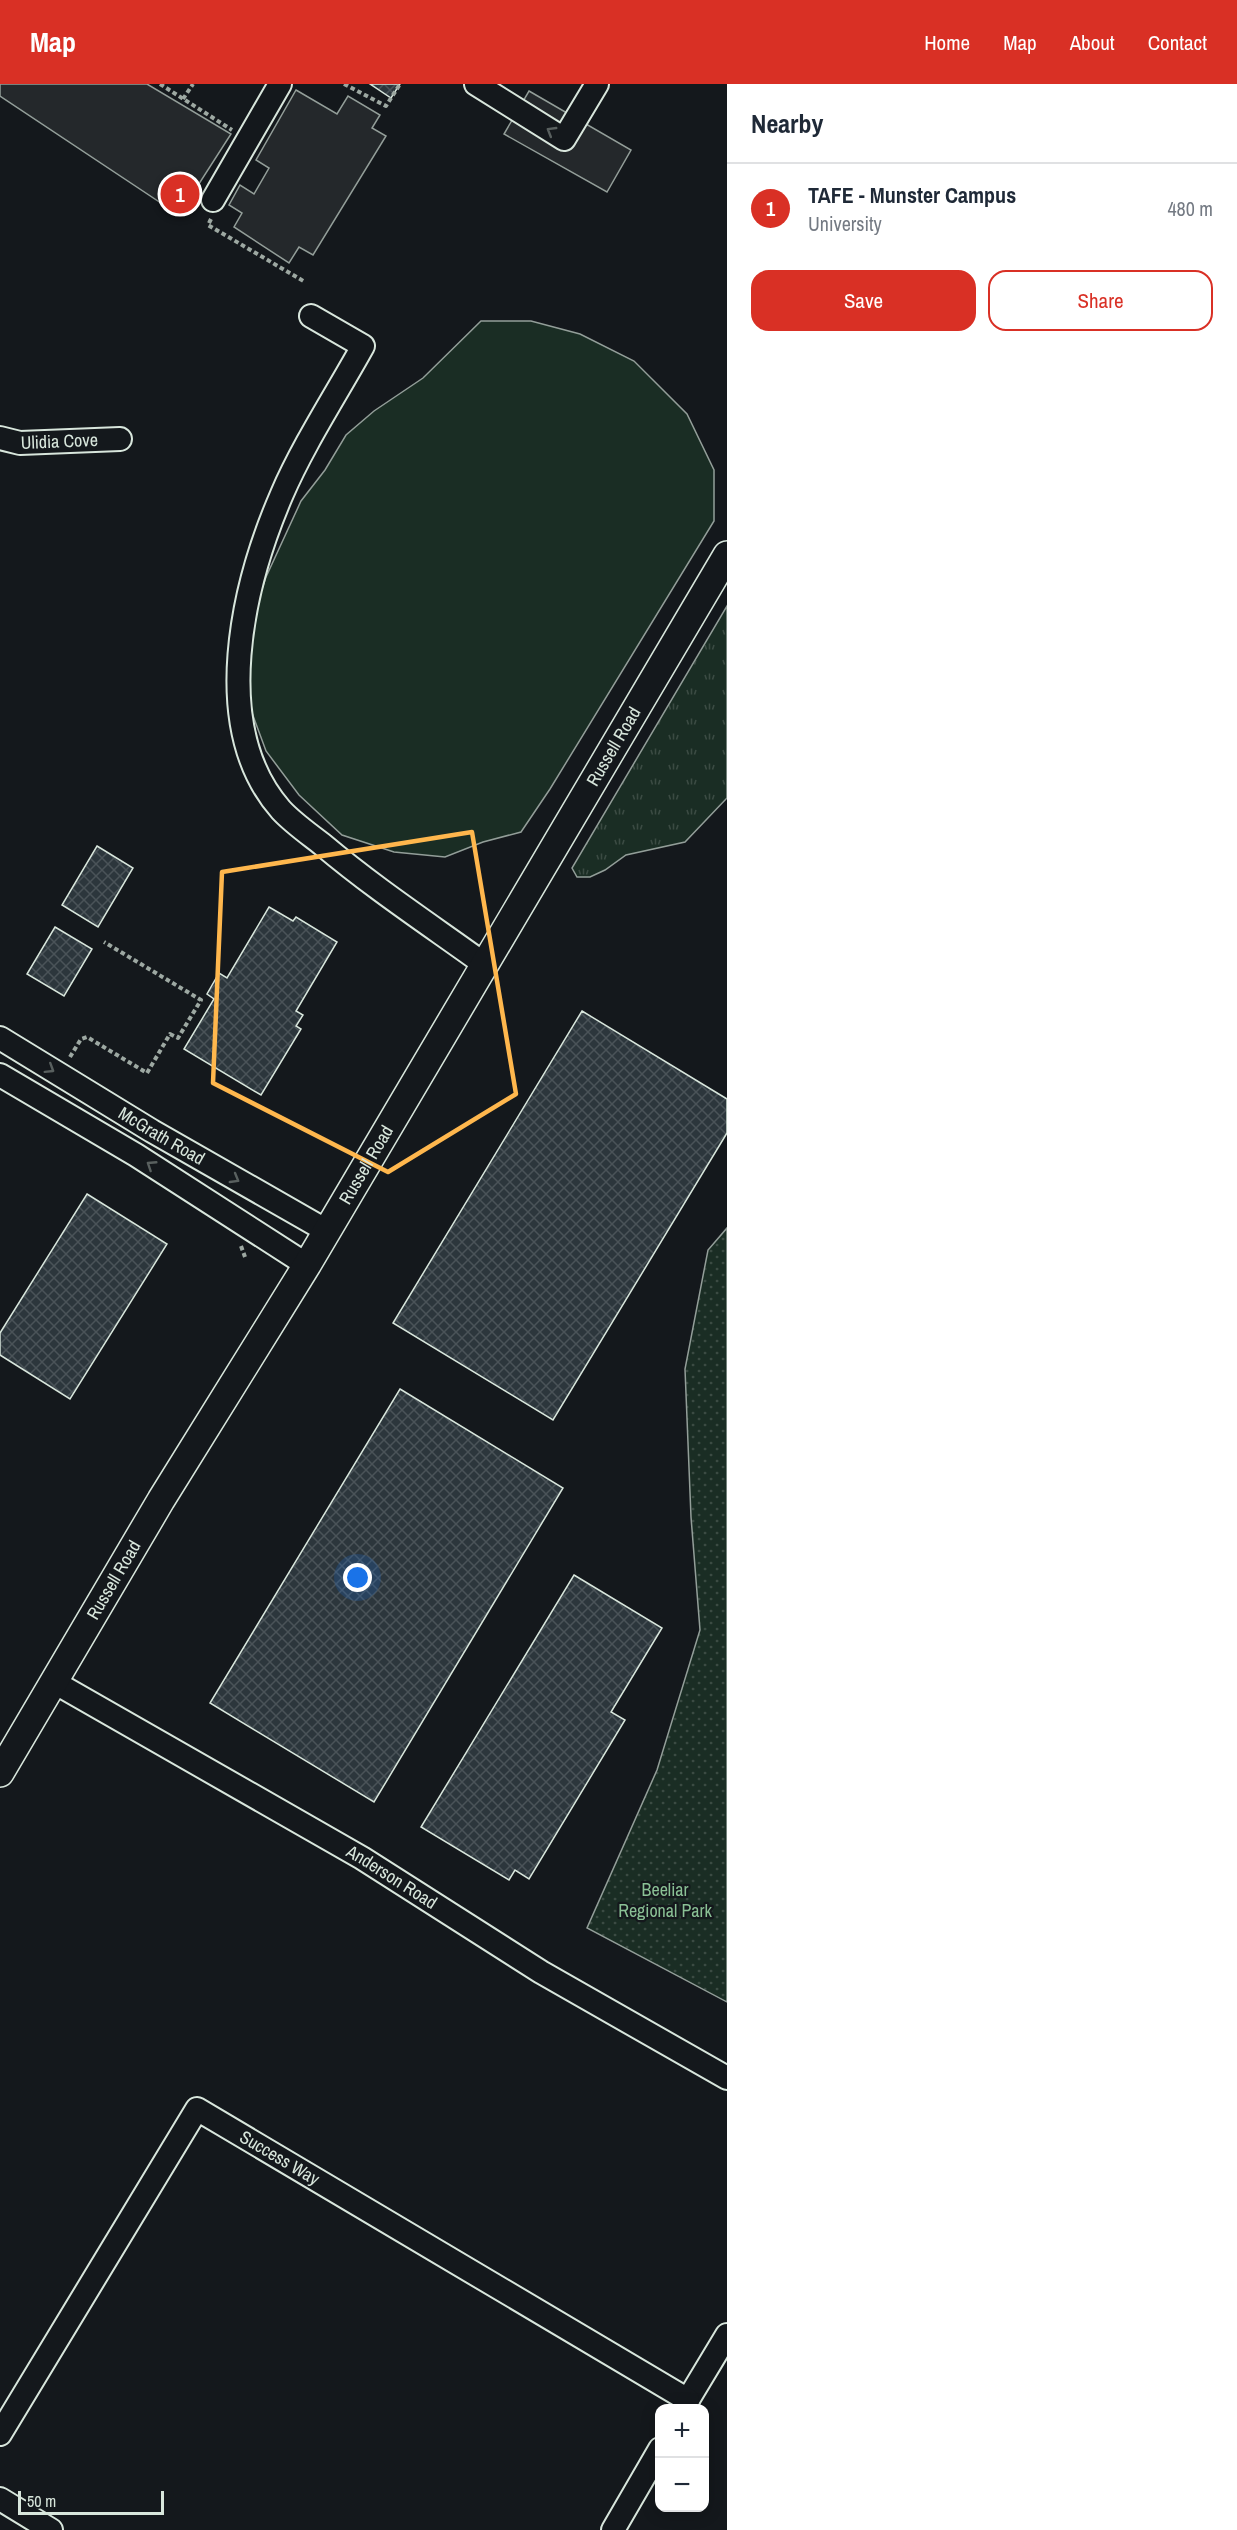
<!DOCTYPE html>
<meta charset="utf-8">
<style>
:root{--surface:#fff;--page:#f2f2f3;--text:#1f2937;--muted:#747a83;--line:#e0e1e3;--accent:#d93025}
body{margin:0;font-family:"Archivo Narrow",sans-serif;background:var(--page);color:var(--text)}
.controls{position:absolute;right:18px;bottom:18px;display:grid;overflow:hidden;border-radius:12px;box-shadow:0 3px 15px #0003}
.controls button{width:54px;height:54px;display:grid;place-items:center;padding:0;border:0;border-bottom:2px solid var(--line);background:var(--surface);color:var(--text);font:30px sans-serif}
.scale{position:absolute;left:18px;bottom:15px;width:146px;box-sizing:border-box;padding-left:6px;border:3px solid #d8e6dc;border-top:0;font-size:16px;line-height:21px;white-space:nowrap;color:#d8e6dc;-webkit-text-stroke:4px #14181c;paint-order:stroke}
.you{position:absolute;left:358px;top:1494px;width:21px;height:21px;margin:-15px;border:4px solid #fff;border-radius:50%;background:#1a73e8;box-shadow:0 0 0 9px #1a73e833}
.badge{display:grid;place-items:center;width:39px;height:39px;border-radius:50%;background:var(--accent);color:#fff;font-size:20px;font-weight:700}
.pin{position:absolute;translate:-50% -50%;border:3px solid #fff;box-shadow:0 2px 6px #0006}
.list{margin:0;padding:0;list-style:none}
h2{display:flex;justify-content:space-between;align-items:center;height:78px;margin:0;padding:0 24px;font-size:26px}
h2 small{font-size:20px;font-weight:400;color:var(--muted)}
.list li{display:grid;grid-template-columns:39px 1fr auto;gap:18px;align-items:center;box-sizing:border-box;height:90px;padding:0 24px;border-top:2px solid var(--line)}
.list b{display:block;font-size:22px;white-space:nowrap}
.list p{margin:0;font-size:20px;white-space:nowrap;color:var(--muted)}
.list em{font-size:20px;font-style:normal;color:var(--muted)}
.actions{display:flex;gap:12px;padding:18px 24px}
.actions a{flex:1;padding:14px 0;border:2px solid var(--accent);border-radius:18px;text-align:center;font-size:21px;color:var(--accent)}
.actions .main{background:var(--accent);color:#fff}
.map{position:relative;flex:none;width:727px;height:2446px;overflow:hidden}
header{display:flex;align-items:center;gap:36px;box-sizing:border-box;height:84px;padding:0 30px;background:var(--accent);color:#fff}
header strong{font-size:28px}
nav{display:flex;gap:33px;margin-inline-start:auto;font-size:21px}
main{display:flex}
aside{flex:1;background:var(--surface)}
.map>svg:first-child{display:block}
.grass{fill:url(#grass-tufts);stroke:#939e99;stroke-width:1.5}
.park{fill:url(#park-dots);stroke:#939e99;stroke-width:1.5}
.pitch{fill:#1a2d24;stroke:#939e99;stroke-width:1.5}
.parking{fill:#24282b;stroke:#939e99;stroke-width:1.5}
.building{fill:url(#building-cross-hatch);stroke:#d8e6dc;stroke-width:1.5}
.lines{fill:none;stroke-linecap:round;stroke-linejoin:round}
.minor-casing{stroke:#d8e6dc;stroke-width:26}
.major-casing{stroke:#d8e6dc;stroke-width:30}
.path{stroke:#9da8a2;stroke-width:4;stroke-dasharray:4.5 3;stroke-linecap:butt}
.minor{stroke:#14181c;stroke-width:22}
.major{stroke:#14181c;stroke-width:27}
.oneway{stroke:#59605f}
.marked{fill:none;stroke:#ffb74d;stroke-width:4.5;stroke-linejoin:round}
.labels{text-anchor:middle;stroke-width:4.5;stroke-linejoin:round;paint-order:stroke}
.street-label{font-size:18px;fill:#d8e6dc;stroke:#14181c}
.park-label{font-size:18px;fill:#8ac095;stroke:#14181c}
</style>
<header>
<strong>Map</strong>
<nav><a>Home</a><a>Map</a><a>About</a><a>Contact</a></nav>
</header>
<main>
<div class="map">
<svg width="727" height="2446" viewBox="0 0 727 2446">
<defs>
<pattern id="grass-tufts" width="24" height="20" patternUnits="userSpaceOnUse" patternTransform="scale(1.5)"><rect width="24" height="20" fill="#1a2d24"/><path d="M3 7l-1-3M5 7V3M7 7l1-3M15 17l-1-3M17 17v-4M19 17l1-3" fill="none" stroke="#3b4b43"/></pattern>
<pattern id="park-dots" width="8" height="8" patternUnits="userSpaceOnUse" patternTransform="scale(1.5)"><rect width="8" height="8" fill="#1a2d24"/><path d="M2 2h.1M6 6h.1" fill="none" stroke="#3b4b43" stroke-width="1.8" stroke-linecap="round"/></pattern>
<pattern id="building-cross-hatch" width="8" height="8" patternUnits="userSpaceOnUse" patternTransform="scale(1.5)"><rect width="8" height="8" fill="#2c363c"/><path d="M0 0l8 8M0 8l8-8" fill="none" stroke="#4a5358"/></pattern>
</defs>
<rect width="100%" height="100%" fill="#14181c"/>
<path class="grass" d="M 727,522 L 727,714 L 685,758 L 626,771 L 605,786 L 590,793 L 577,793 L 572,784 Z"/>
<path class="park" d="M 727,1144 L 727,1918 L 587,1844 L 657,1686 L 700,1546 L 691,1433 L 685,1285 L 708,1166 Z"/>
<path class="pitch" d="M 481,237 L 531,237 L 580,250 L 634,277 L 687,330 L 714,386 L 714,437 L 550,705 L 521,748 L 483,758 L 445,773 L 394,768 L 342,751 L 299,711 L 266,667 L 248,618 L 252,534 L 266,493 L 301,417 L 325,386 L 346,351 L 374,327 L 423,294 Z"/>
<g class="parking">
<path d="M 0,0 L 147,0 L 231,50 L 179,131 L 0,12 Z"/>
<path d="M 296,6 L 337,30 L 348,12 L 380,31 L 372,44 L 386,52 L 313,171 L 299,163 L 289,179 L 234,143 L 242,129 L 229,121 L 240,101 L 254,110 L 269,84 L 256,76 Z"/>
<path d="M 529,7 L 631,66 L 607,108 L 504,50 Z"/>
</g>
<g class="building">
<path d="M 370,0 L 400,0 L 391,14 Z"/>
<path d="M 97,762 L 133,784 L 98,843 L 62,821 Z"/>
<path d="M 269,823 L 293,837 L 296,833 L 337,858 L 296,927 L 303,931 L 296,942 L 301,945 L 261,1011 L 184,965 L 214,915 L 207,910 L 219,889 L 227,894 Z"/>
<path d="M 55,843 L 92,865 L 64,912 L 27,890 Z"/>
<path d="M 582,927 L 727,1015 L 727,1049 L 553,1336 L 393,1239 Z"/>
<path d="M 87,1110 L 167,1160 L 70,1315 L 0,1271 L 0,1249 Z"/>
<path d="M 400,1305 L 563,1404 L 374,1718 L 210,1619 Z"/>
<path d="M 574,1491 L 662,1544 L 611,1628 L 625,1636 L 529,1795 L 515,1786 L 509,1796 L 421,1743 Z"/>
</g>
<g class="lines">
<defs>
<g id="minor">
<path d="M 476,0 L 564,55 L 597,0"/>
<path d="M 213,116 L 280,0"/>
<path d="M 311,232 L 363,262 C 337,309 303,361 282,410 C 243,500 208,643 281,726 C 293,739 309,750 323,761 C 374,804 430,841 484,880"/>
<path id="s1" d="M 0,354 L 20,359 L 120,355"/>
<path id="s2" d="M 0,954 L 152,1047 L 327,1147"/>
<path d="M 0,991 L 136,1071 L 307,1181"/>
<path id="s3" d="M 54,1598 L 362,1774 L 541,1888 L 727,1994"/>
<path d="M 683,2324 L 727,2251"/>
<path id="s4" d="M 0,2350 L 197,2025 L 688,2316"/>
<path d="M 0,2415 L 51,2446"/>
<path d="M 613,2446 L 660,2365"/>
</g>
<g id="major">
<path id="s5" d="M 0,1689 L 161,1416 L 307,1181 L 727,471"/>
</g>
</defs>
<use href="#minor" class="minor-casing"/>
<use href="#major" class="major-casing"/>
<g class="path">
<path d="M 160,0 L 232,46"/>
<path d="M 344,0 L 386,22 L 400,0"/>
<path d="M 183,15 L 193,0"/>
<path d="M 211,135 L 208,141 L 305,198"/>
<path d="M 70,973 L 81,955 L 87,953 L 147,989 L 170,950 L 178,954 L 201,916 L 104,858"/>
<path d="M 241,1162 L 245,1173"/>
</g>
<use href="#minor" class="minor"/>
<use href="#major" class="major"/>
</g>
<defs><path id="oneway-chevron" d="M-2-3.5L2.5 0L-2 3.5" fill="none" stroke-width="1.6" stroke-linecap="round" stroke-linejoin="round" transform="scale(1.5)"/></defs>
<g class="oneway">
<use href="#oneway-chevron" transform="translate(551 47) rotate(-149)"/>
<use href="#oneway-chevron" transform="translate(50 985) rotate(32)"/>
<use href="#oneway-chevron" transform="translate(151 1081) rotate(-147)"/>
<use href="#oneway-chevron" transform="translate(235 1095) rotate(30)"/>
</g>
<path class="marked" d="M 472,748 L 516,1010 L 388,1088 L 213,999 L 222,788 Z"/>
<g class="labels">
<g class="street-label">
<text dy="6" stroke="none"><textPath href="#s1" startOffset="60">Ulidia Cove</textPath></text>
<text dy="6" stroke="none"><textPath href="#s5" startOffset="1196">Russell Road</textPath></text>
<text dy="6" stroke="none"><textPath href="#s2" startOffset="189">McGrath Road</textPath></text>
<text dy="6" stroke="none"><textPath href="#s5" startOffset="710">Russell Road</textPath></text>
<text dy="6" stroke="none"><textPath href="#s5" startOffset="224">Russell Road</textPath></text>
<text dy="6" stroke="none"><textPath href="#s3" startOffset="390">Anderson Road</textPath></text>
<text dy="6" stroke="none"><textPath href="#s4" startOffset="476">Success Way</textPath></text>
</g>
<g class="park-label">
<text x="665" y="1812">Beeliar<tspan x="665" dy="21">Regional Park</tspan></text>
</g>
</g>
</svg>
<div class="controls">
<button>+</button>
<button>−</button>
</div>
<div class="scale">50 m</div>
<div class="you"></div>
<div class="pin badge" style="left:180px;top:110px">1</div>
</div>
<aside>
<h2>Nearby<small></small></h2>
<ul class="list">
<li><span class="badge">1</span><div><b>TAFE - Munster Campus</b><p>University</p></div><em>480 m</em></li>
</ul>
<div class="actions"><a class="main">Save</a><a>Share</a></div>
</aside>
</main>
